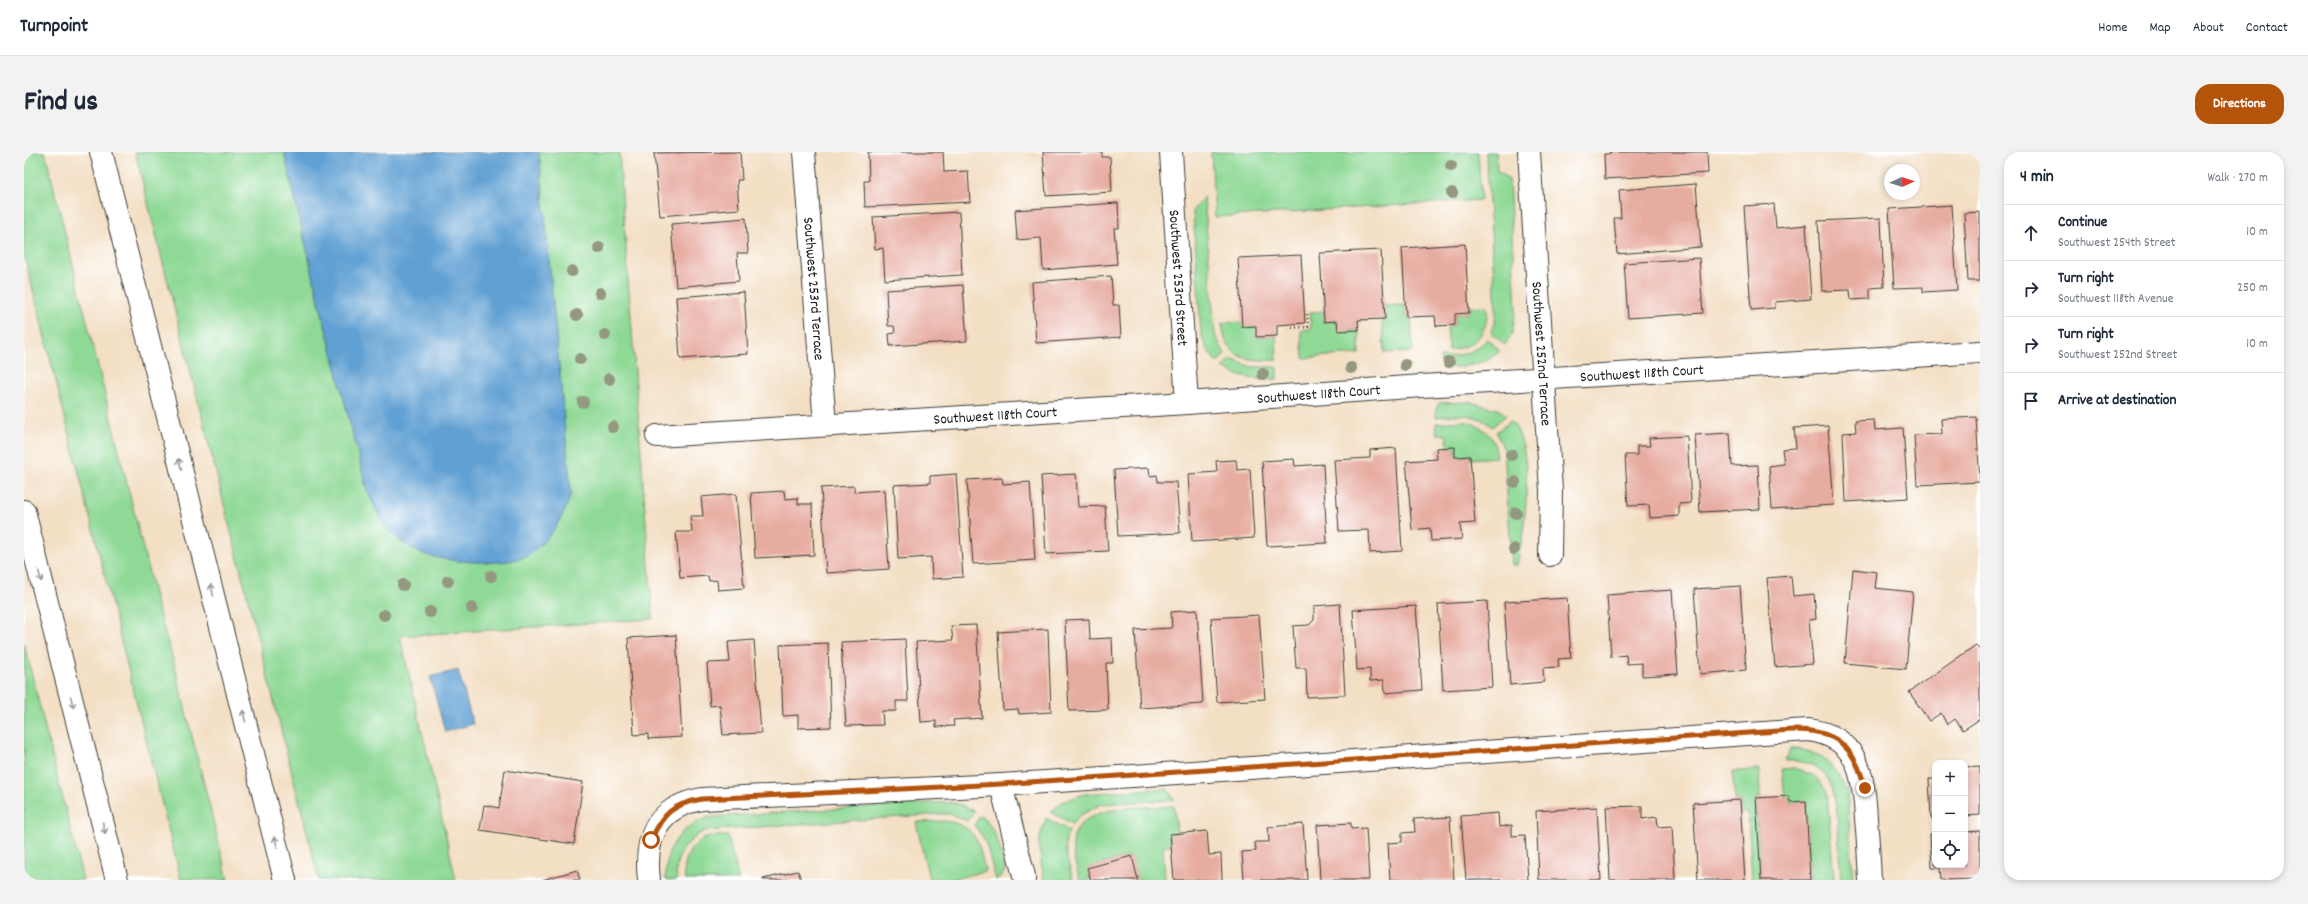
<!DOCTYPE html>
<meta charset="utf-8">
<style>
:root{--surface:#fff;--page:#f2f2f3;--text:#1f2937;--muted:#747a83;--line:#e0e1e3;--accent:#b45309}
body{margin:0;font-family:Dekko,sans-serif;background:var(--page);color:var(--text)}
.controls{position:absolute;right:12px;bottom:12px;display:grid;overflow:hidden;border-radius:8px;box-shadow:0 2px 6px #0003}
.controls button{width:36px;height:36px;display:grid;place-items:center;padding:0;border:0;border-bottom:1px solid var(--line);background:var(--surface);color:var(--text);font:20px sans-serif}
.compass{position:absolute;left:1860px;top:12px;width:36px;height:36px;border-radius:50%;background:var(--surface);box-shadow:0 2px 6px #0003;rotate:87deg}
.stop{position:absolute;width:12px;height:12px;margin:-9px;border:3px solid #b45309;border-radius:50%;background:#fff}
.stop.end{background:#b45309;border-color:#fff;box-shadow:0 1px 4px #0008}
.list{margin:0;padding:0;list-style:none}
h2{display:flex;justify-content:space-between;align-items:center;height:52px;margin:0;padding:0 16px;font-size:17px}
h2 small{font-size:13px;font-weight:400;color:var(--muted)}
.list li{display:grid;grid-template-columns:26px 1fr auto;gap:12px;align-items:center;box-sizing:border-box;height:56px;padding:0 16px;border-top:1px solid var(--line)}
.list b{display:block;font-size:15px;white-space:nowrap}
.list p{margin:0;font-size:13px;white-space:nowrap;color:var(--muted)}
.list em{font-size:13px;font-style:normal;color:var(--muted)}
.icon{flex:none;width:22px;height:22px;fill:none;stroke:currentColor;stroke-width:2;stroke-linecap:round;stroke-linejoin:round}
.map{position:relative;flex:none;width:1956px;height:728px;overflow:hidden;border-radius:16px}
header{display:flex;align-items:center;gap:24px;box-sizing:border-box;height:56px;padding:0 20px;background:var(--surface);border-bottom:1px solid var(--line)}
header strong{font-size:19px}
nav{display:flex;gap:22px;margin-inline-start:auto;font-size:14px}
.intro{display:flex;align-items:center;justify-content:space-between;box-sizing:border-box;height:96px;padding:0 24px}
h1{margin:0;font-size:28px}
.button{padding:10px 18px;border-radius:16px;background:var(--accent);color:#fff;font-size:14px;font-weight:700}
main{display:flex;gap:24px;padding:0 24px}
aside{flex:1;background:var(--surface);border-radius:16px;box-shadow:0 2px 6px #0003}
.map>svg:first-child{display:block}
.green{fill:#8fd996;stroke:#567a59}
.water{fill:#61a0d3;stroke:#3e5e78}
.building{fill:#e7aca0}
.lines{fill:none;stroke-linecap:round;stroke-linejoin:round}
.street-casing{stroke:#3c3935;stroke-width:24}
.highway-casing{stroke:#3c3935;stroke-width:24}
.path{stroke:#3c3935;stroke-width:2.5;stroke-dasharray:1 3;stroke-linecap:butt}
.street{stroke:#fff;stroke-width:22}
.highway{stroke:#fff;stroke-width:22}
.tree{fill:#93987f}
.oneway{stroke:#999}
.route{stroke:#b45309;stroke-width:5}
.labels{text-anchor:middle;stroke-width:3;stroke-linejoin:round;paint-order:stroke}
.street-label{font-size:15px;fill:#1c1c1c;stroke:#fff}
</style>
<header>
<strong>Turnpoint</strong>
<nav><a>Home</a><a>Map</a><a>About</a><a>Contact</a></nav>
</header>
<div class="intro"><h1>Find us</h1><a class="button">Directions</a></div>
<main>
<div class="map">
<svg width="1956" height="728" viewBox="0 0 1956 728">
<rect width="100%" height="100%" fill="#fff"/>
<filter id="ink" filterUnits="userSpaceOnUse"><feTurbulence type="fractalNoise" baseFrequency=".025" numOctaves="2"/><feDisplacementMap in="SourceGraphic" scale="8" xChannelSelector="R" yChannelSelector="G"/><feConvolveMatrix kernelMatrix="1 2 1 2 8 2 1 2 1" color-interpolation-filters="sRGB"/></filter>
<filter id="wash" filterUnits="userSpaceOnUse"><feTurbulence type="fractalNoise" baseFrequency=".012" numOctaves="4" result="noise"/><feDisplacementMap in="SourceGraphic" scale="16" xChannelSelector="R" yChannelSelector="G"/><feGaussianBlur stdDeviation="0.9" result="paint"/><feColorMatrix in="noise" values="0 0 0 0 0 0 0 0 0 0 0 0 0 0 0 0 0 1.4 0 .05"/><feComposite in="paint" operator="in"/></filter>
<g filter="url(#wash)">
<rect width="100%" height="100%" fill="#f3dfc4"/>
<g class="green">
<path d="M 0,0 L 21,0 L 135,461 L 148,504 L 204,728 L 157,728 L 0,102 Z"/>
<path d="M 111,0 L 260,0 L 295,149 L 343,338 L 356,366 L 547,342 L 515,0 L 595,0 L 629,467 L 376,484 L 432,728 L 295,728 Z"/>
<path d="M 1187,0 L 1454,0 L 1457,48 L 1191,65 Z"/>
<path d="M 1462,0 L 1472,0 L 1473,19 L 1485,28 L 1492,157 L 1488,182 L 1481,193 L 1467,181 L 1471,171 L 1472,158 Z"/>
<path d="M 1180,45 L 1191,183 L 1201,202 L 1193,211 L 1182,196 L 1177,181 L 1169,58 Z"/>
<path d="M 1381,153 L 1382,165 L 1387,165 L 1389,200 L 1360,201 L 1358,167 L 1361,166 L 1360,154 Z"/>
<path d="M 1463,154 C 1465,181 1451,195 1425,198 L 1423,174 L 1431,173 L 1431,162 L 1445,161 L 1445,155 Z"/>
<path d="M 1300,159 L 1300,170 L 1313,169 L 1314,179 L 1335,178 L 1335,202 L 1279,206 L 1277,178 L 1287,177 L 1286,160 Z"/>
<path d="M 1218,170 L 1218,175 L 1232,174 L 1233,185 L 1252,184 L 1253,208 C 1222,209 1201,207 1198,171 Z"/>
<path d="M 1463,187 L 1476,199 C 1458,214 1440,215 1417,216 L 1416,205 C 1434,205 1451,201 1463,187 Z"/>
<path d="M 1207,207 L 1228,215 L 1253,215 L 1253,227 C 1232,228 1217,227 1199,216 Z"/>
<path d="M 1444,250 L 1474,257 L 1482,263 L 1468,275 C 1451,259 1432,263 1412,265 L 1412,257 L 1415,251 Z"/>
<path d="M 1441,269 C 1461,275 1470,284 1473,305 L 1447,307 L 1446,304 L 1431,305 L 1431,295 L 1423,296 L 1423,283 L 1413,282 L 1412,271 Z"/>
<path d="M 1487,269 C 1512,295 1501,380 1493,413 L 1488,413 L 1480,297 L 1472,280 Z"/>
<path d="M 0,491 L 59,728 L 0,728 Z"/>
<path d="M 1766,597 C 1794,596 1813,615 1823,640 L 1829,728 L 1817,728 C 1816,710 1815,693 1814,675 C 1811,637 1808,607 1761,609 Z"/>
<path d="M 1770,616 L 1791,624 L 1803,640 L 1810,728 L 1786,728 L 1782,650 L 1765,650 L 1765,644 L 1761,645 L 1758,617 Z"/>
<path d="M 1735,618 L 1736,646 L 1732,646 L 1737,728 L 1728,728 L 1724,661 L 1717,661 L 1716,648 L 1711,648 L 1708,619 Z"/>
<path d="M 1143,636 L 1150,648 L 1077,652 L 1055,664 L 1048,672 L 1027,660 L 1038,650 L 1060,642 Z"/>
<path d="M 921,650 L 935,652 L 950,659 L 944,669 L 926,662 L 918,662 L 680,679 C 661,690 649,706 653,728 L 642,728 C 640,697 655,674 686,665 Z"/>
<path d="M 1150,654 L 1153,681 L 1146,682 L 1147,693 L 1139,694 L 1141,728 L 1114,728 L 1107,704 L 1064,716 L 1067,728 L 1056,728 C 1053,717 1048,703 1049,691 C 1051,650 1121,656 1150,654 Z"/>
<path d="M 956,664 C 974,676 977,701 981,720 L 972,728 L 961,688 L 950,673 Z"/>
<path d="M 1022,666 L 1045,679 C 1037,694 1045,712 1049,728 L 1020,728 L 1014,691 Z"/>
<path d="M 922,669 C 953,674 955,692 961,719 L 925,728 L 905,727 L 892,670 Z"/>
<path d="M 704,684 L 715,728 L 661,728 C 658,710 666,690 685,685 C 691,683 698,684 704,684 Z"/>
</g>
<g class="water">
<path d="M 260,0 L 515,0 L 547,342 C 539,367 526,388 504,403 C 485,415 426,410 405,404 C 396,401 383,394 375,388 C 359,375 351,356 343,338 L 295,149 Z"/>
<path d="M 434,518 L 449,572 L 421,580 L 406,525 Z"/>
</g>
<g id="blocks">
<g class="building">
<path d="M 716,0 L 718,28 L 713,28 L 715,57 L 636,64 L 630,1 Z"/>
<path d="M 844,0 L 919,0 L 920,20 L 944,19 L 946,50 L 841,55 L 840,29 L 845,29 Z"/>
<path d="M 1019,0 L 1078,0 L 1078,5 L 1086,5 L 1088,40 L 1022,44 Z"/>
<path d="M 1585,0 L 1683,0 L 1684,21 L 1581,27 L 1580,2 L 1586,2 Z"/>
<path d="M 1672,32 L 1677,95 L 1593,102 L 1590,66 L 1597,66 L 1595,38 Z"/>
<path d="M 1094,51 L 1095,76 L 1090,76 L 1093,112 L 1019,118 L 1017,86 L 993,88 L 991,58 Z"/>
<path d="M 1750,52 L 1752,76 L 1782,73 L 1787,147 L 1751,150 L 1751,156 L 1727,158 L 1720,54 Z"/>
<path d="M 1928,53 L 1933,138 L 1899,140 L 1899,135 L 1870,136 L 1865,57 Z"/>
<path d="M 935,60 L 938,123 L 861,128 L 859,96 L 851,97 L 849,65 Z"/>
<path d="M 1956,60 L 1956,129 L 1944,129 L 1940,61 Z"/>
<path d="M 722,66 L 724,101 L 713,101 L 715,129 L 652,135 L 647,72 Z"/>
<path d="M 1857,66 L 1860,135 L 1846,136 L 1846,147 L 1827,148 L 1826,138 L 1798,139 L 1794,69 Z"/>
<path d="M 1441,92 L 1445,161 L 1431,162 L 1431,173 L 1412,174 L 1411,164 L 1382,165 L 1378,96 Z"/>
<path d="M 1357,98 L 1361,167 L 1334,168 L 1335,178 L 1314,179 L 1313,169 L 1300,170 L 1296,101 Z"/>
<path d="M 1277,103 L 1281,171 L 1253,173 L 1253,184 L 1232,185 L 1232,174 L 1218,175 L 1214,106 Z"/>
<path d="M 1675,106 L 1679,161 L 1604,166 L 1600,111 Z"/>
<path d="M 1087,124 L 1089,153 L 1095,153 L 1097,185 L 1012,191 L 1008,130 Z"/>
<path d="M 939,133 L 943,189 L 866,194 L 865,182 L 871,181 L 870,174 L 864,174 L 862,138 Z"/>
<path d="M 720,140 L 724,202 L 656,207 L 652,145 Z"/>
<path d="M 1952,265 L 1956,330 L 1893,333 L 1890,283 L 1918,282 L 1917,267 Z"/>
<path d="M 1850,268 L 1851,278 L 1879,276 L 1884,346 L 1822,350 L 1819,281 L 1832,280 L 1831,269 Z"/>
<path d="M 1804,274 L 1810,353 L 1748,357 L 1745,314 L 1760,312 L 1758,297 L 1772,296 L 1770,276 Z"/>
<path d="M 1706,281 L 1708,314 L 1734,313 L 1736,357 L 1676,360 L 1671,283 Z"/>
<path d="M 1663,284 L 1667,351 L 1655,352 L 1655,364 L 1626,366 L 1625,353 L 1604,354 L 1601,303 L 1613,303 L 1613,294 L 1626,294 L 1625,286 Z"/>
<path d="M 1431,295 L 1431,305 L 1446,304 L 1451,371 L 1436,372 L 1438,387 L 1407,389 L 1406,376 L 1388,378 L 1382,309 L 1413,307 L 1412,296 Z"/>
<path d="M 1372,296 L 1378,399 L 1346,401 L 1345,378 L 1315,379 L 1310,308 L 1346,306 L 1346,298 Z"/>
<path d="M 1270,307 L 1271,314 L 1299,312 L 1303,391 L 1243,394 L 1238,309 Z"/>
<path d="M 1212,308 L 1213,318 L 1226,317 L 1230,386 L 1168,390 L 1164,322 L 1193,320 L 1192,309 Z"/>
<path d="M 1125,316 L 1126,324 L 1133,323 L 1134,330 L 1152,330 L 1156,381 L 1094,384 L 1090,318 Z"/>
<path d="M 932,322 L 939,425 L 908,427 L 907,405 L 874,407 L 870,333 L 906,331 L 906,324 Z"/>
<path d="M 1052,322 L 1054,355 L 1081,354 L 1084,399 L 1022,402 L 1017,324 Z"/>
<path d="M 978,326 L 979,332 L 1006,330 L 1011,408 L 949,412 L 943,328 Z"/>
<path d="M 830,334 L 830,340 L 860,338 L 865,417 L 802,421 L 797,336 Z"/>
<path d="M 760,339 L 761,347 L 774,346 L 774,352 L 788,352 L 790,403 L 731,406 L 727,341 Z"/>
<path d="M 712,342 L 720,436 L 694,438 L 693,428 L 685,429 L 684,424 L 656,426 L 652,380 L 668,380 L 666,364 L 679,364 L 677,345 Z"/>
<path d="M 1829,417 L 1853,420 L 1851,436 L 1889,440 L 1882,517 L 1821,511 Z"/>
<path d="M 1767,424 L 1769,444 L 1790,442 L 1792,467 L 1785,468 L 1789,512 L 1751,515 L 1743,426 Z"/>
<path d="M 1716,434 L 1722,518 L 1676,522 L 1670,437 Z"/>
<path d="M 1648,438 L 1654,522 L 1618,524 L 1618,511 L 1603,512 L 1602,503 L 1587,505 L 1583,443 Z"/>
<path d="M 1543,446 L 1547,506 L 1534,507 L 1535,515 L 1519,516 L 1520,530 L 1486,533 L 1480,450 Z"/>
<path d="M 1463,449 L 1468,535 L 1419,538 L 1414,452 Z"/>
<path d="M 1316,452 L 1321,543 L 1283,545 L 1282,516 L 1272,516 L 1269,474 L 1285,473 L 1290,468 L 1290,454 Z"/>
<path d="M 1392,454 L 1398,538 L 1361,541 L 1360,528 L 1346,529 L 1346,517 L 1333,518 L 1329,458 Z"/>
<path d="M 1173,458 L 1179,552 L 1116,556 L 1111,478 L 1148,476 L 1147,460 Z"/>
<path d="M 1235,463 L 1241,547 L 1193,550 L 1187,466 Z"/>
<path d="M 1065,467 L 1066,487 L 1088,486 L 1089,511 L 1082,511 L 1084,558 L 1045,559 L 1041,468 Z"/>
<path d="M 952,473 L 958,566 L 929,568 L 930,574 L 912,575 L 912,569 L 897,570 L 892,490 L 929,488 L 927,474 Z"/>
<path d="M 1024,477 L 1027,560 L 995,562 L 994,557 L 979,558 L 974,480 Z"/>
<path d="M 652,483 L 658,585 L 624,587 L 624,582 L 610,583 L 604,486 Z"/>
<path d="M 881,487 L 884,549 L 872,549 L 872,559 L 858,559 L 859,573 L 822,574 L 817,490 Z"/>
<path d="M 730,488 L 737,581 L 699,583 L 696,553 L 686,554 L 683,511 L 706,510 L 704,490 Z"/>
<path d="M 804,491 L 807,575 L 774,576 L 774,563 L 759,564 L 756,493 Z"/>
<path d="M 1952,493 L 1956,499 L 1956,567 L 1939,578 L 1931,567 L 1923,573 L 1917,561 L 1905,569 L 1885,540 Z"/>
<path d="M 1956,614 L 1956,663 L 1941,664 L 1941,615 Z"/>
<path d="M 481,618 L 559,630 L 550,692 L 456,678 L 460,653 L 475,656 Z"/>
<path d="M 1905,627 L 1911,627 L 1911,666 L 1907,666 Z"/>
<path d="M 1765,644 L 1766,650 L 1782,649 L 1786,728 L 1737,728 L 1732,646 Z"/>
<path d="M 1716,648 L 1721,728 L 1674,728 L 1669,651 Z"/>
<path d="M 1618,654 L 1618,667 L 1633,665 L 1634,675 L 1648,674 L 1651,728 L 1586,728 L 1582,655 Z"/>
<path d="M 1573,655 L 1577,728 L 1515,728 L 1512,659 Z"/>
<path d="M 1474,661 L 1475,675 L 1488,673 L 1488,684 L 1501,683 L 1504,728 L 1442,728 L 1437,664 Z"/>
<path d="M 1426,665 L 1430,728 L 1366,728 L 1364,691 L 1378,690 L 1378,681 L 1391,680 L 1390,667 Z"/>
<path d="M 1327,671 L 1327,677 L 1342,676 L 1345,728 L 1296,728 L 1293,673 Z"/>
<path d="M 1279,672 L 1283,728 L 1220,728 L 1218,700 L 1232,699 L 1231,690 L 1245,690 L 1244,675 Z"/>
<path d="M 1183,679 L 1185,703 L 1197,702 L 1198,728 L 1150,728 L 1146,682 Z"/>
<path d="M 1956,679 L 1956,727 L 1917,728 L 1916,716 L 1908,716 L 1906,682 L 1911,681 L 1911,713 L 1941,713 L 1941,680 Z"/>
<path d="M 1108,704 L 1114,728 L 1067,728 L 1063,716 Z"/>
<path d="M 553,718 L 556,728 L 518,728 Z"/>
<path d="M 774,719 L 777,728 L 739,728 L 739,727 Z"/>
</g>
</g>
</g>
<g filter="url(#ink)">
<use href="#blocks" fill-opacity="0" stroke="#3c3935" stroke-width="1"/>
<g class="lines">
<defs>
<g id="street">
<path id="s1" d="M 780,0 L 801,273"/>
<path id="s2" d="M 1147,0 L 1163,251"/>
<path id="s3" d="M 1505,0 L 1527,338 L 1526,403"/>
<path id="s4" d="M 633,284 L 1163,251 L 1398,234 L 1956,200"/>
<path d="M 977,633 L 1001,728"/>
<path d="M 625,728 C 620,685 633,655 678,647 L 977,633 L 1784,578 C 1835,584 1840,624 1842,667 C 1844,687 1845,708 1846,728"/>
</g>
<g id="highway">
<path d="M 77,0 L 261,728"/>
<path d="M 0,359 L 93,728"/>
</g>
</defs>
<use href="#street" class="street-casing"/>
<use href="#highway" class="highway-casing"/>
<path class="path" d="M 1264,176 L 1284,175 L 1283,161"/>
<use href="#street" class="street"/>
<use href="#highway" class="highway"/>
</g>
<g class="tree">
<circle cx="1427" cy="14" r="6"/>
<circle cx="1428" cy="41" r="6"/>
<circle cx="575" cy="96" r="6"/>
<circle cx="548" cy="119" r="6"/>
<circle cx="576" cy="141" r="6"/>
<circle cx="553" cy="163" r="6"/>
<circle cx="581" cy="183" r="6"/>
<circle cx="556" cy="207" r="6"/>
<circle cx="1425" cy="210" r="6"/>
<circle cx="1381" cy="213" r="6"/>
<circle cx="1327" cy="216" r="6"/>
<circle cx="1239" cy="222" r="6"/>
<circle cx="585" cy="227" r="6"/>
<circle cx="559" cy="250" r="6"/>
<circle cx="589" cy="275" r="6"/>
<circle cx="1487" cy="303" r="6"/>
<circle cx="1491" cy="330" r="6"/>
<circle cx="1492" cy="361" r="6"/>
<circle cx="1490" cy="397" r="6"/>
<circle cx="467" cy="424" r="6"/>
<circle cx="424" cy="429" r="6"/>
<circle cx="379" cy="433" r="6"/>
<circle cx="448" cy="456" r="6"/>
<circle cx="406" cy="460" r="6"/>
<circle cx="360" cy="463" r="6"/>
</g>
<defs><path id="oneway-shaft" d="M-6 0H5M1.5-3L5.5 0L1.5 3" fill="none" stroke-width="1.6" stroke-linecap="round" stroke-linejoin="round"/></defs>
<g class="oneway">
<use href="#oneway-shaft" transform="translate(156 312) rotate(-104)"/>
<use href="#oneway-shaft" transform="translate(16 424) rotate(76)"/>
<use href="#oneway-shaft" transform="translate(188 438) rotate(-104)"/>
<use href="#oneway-shaft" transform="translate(48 550) rotate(76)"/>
<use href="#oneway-shaft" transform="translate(220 564) rotate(-104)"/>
<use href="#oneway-shaft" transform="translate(80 676) rotate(76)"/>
<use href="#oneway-shaft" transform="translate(252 690) rotate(-104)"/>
</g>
</g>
<g class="lines" filter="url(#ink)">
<path class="route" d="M 627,688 C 639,661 649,652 678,647 L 977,632 L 1768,578 C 1811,577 1831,594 1841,636"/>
</g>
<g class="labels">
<g class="street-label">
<text dy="5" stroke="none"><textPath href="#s2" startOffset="126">Southwest 253rd Street</textPath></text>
<text dy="5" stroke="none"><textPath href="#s1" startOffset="137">Southwest 253rd Terrace</textPath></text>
<text dy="5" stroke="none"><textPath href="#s3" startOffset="202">Southwest 252nd Terrace</textPath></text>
<text dy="5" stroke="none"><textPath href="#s4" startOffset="987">Southwest 118th Court</textPath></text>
<text dy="5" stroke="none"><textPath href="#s4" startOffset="663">Southwest 118th Court</textPath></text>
<text dy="5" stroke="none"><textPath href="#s4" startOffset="339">Southwest 118th Court</textPath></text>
</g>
</g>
</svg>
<div class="controls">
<button>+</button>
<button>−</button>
<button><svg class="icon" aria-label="locate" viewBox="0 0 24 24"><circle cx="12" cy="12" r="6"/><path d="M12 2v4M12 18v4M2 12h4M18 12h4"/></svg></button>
</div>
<svg class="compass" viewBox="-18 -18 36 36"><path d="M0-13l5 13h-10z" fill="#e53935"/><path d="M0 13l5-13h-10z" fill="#747a83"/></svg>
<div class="stop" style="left:627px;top:688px"></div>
<div class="stop end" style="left:1841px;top:636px"></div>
</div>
<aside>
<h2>4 min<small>Walk · 270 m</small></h2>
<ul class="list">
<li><svg class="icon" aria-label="ahead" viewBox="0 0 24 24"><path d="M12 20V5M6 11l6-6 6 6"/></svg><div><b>Continue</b><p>Southwest 254th Street</p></div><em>10 m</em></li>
<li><svg class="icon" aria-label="right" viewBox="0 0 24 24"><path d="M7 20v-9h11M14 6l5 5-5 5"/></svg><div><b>Turn right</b><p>Southwest 118th Avenue</p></div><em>250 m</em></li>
<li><svg class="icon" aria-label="right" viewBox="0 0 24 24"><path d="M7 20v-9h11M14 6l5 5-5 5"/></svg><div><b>Turn right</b><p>Southwest 252nd Street</p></div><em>10 m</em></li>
<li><svg class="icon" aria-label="arrive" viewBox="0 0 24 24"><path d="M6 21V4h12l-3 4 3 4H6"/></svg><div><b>Arrive at destination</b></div></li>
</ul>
</aside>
</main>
